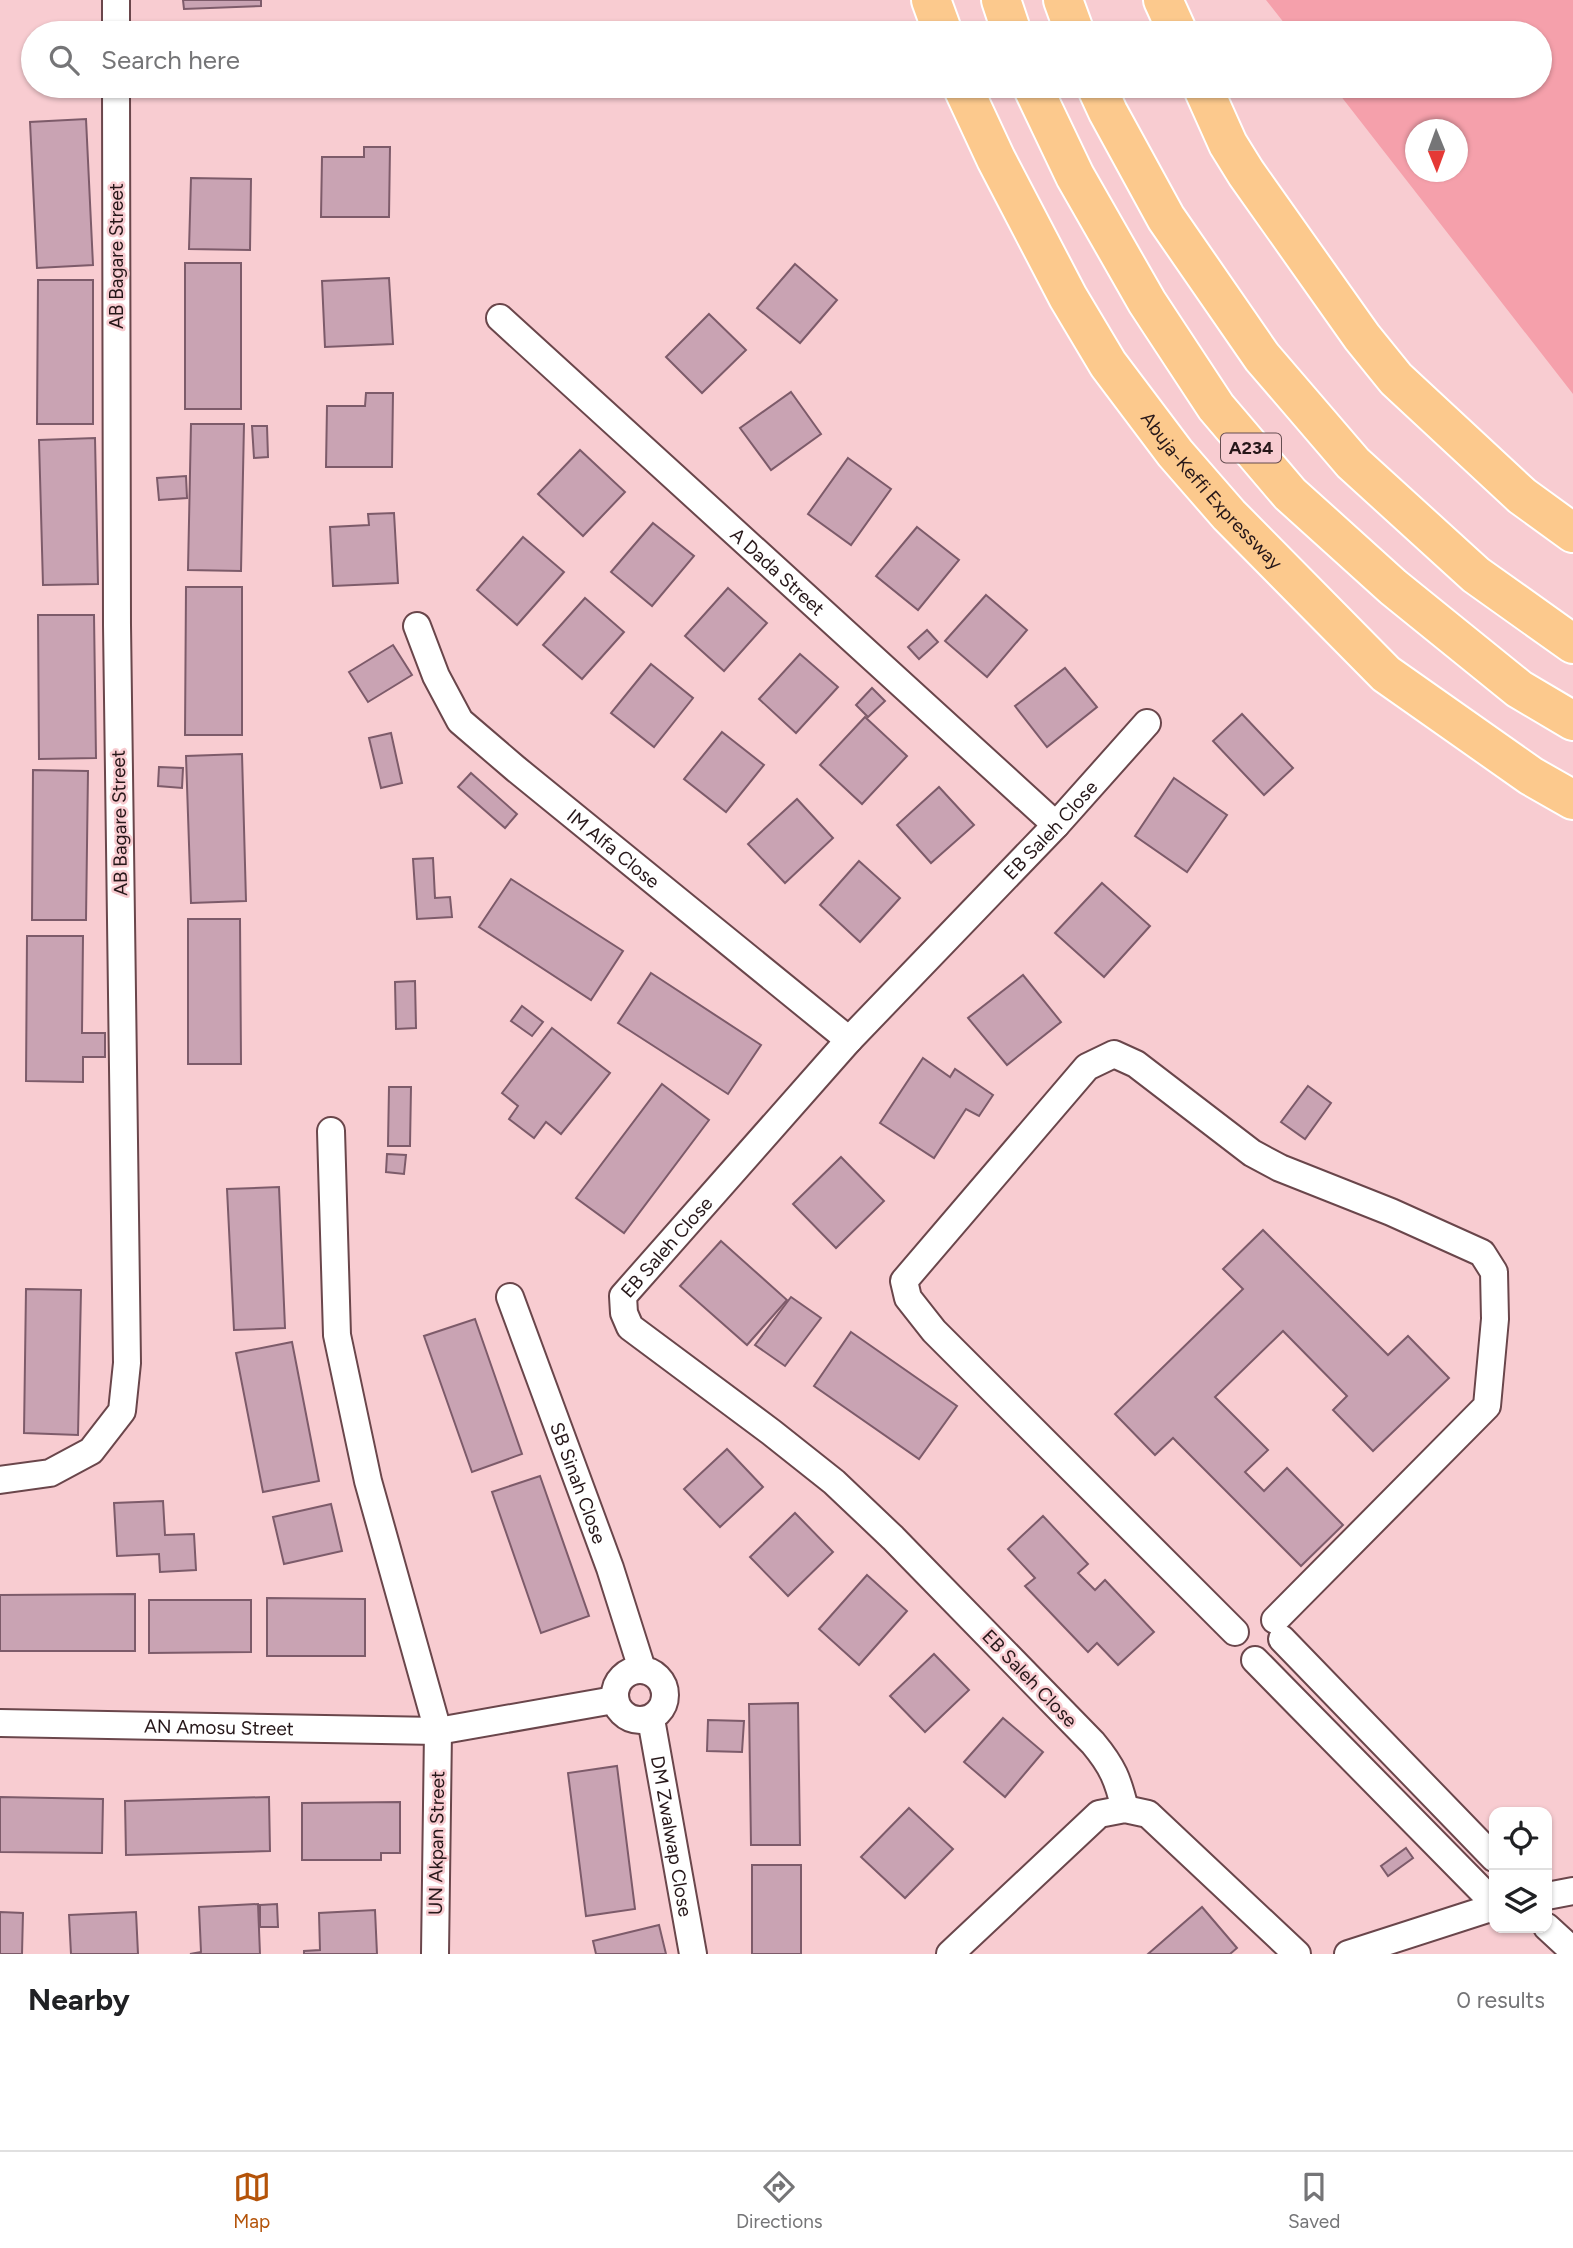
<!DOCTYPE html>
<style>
:root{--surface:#fff;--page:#f6f6f6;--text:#202124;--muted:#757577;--line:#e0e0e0;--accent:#b45309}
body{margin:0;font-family:Figtree,sans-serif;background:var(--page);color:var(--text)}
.controls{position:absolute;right:21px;bottom:21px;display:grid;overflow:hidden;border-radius:14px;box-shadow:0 2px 5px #0004}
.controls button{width:63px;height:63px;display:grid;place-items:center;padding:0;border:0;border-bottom:2px solid var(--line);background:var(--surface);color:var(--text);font:35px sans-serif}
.compass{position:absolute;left:1405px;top:119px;width:63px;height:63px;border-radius:50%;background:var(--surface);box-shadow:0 2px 5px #0004;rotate:179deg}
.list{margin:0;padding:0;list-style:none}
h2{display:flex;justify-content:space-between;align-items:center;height:91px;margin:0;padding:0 28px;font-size:30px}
h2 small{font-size:23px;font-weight:400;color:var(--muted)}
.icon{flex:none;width:38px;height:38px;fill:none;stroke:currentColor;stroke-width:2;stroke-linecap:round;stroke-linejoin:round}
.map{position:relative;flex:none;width:1573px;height:1954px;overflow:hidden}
.search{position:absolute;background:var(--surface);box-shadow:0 2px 5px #0004;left:21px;right:21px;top:21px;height:77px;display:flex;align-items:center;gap:18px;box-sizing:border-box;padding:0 24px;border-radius:38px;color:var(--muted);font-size:26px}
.sheet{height:196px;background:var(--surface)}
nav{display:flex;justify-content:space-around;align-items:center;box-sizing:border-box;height:98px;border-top:2px solid var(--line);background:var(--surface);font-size:19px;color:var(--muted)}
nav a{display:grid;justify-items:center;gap:4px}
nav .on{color:var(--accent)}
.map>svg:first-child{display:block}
.green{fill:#f5a0ab;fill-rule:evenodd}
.building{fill:#c9a3b3;stroke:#7d5b6a;stroke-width:2}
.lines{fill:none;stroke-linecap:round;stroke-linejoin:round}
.minor-casing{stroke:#6a464b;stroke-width:30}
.highway-casing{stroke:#fff;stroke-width:42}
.minor{stroke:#fff;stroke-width:26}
.highway{stroke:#fcc98d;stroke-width:38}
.labels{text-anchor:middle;stroke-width:5;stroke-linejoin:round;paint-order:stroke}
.shield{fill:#f8ccd1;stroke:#654d50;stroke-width:2}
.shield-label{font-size:18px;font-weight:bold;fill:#261719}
.street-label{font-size:19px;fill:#261719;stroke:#f8ccd1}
</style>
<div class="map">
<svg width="1573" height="1954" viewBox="0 0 1573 1954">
<rect width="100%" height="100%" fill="#f8ccd1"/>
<path class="green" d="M 1266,0 L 1573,0 L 1573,394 L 1333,86 L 1540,86 L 1540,33 L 1292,33 ZM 1416,130 L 1458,130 L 1458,172 L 1416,172 Z"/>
<g class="building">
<path d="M 183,0 L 261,0 L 261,6 L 184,9 Z"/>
<path d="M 86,119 L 93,265 L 37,268 L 30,122 Z"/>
<path d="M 364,147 L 390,147 L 389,217 L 321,217 L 322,157 L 364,157 Z"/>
<path d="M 191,178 L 251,179 L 250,250 L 189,249 Z"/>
<rect x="185" y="263" width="56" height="146"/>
<path d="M 795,264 L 837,300 L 800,343 L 757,308 Z"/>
<path d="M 389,278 L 393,344 L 325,347 L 322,281 Z"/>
<path d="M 38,280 L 93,280 L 93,424 L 37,424 Z"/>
<path d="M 709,314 L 746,350 L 702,393 L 666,357 Z"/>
<path d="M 791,392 L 821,434 L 771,470 L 740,428 Z"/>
<path d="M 366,393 L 393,393 L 392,467 L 326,467 L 327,406 L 365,406 Z"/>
<path d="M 191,424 L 244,424 L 241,571 L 188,570 Z"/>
<path d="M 252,426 L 267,426 L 268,457 L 254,458 Z"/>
<path d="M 95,438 L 98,584 L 43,585 L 39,440 Z"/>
<path d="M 580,450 L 625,492 L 583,536 L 538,494 Z"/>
<path d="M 848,458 L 891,489 L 851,545 L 808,514 Z"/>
<path d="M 186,476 L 187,498 L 159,500 L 157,478 Z"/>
<path d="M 394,513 L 398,583 L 333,586 L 330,527 L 369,525 L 368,514 Z"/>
<path d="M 653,523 L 694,556 L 652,606 L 611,572 Z"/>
<path d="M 917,527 L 959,560 L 918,610 L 876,576 Z"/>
<path d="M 523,537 L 564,572 L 517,625 L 477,590 Z"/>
<path d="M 186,587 L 242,587 L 242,735 L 185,735 Z"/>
<path d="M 728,588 L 767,623 L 724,671 L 685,636 Z"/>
<path d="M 986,595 L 1027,630 L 987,677 L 945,641 Z"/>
<path d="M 585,598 L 624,632 L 582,679 L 543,645 Z"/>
<path d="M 38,615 L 94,615 L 96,758 L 39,759 Z"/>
<path d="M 927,630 L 938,642 L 919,659 L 908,647 Z"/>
<path d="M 393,645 L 412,675 L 368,702 L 349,672 Z"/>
<path d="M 800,654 L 838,687 L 796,733 L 759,699 Z"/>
<path d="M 651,664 L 693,698 L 654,747 L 611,713 Z"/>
<path d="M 1065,668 L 1097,707 L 1047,747 L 1015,706 Z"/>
<path d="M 872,688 L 885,701 L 868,717 L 856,705 Z"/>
<path d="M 1242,714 L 1293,768 L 1264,795 L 1213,741 Z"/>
<path d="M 865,717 L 907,756 L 862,804 L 820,765 Z"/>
<path d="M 722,732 L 764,765 L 726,812 L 684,779 Z"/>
<path d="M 391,733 L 402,783 L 381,788 L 369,738 Z"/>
<path d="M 242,754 L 246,901 L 191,903 L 186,756 Z"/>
<path d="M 159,767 L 183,768 L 182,788 L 158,786 Z"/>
<path d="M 33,770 L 88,771 L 86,920 L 32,920 Z"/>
<path d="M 471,773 L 517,814 L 505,828 L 458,787 Z"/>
<path d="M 1174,778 L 1227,815 L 1187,872 L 1135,836 Z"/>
<path d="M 939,787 L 974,825 L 931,863 L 897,825 Z"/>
<path d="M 797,799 L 833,838 L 785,883 L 748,844 Z"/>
<path d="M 433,858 L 435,898 L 450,897 L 452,917 L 417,919 L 413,859 Z"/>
<path d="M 859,861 L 900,898 L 860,942 L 820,905 Z"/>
<path d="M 511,879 L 623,951 L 591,1000 L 479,927 Z"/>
<path d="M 1102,883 L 1150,926 L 1104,977 L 1055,933 Z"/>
<path d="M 188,919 L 240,919 L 241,1064 L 188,1064 Z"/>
<path d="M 27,936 L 83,936 L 82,1033 L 105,1033 L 105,1057 L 83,1057 L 83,1082 L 26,1081 Z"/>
<path d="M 651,973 L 761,1045 L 728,1094 L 618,1023 Z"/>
<path d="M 1023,975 L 1061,1022 L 1007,1065 L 968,1018 Z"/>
<path d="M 415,981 L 416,1028 L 396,1029 L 395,982 Z"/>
<path d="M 522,1006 L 543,1022 L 532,1036 L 511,1021 Z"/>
<path d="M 552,1028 L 610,1073 L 561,1134 L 546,1122 L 534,1138 L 509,1119 L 518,1106 L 502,1093 Z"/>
<path d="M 923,1058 L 950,1077 L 955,1069 L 993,1095 L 979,1116 L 966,1109 L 934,1158 L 880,1123 Z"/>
<path d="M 662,1084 L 709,1120 L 624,1233 L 576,1198 Z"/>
<path d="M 1308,1086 L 1331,1103 L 1305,1139 L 1281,1122 Z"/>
<path d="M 389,1087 L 411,1087 L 410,1146 L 388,1146 Z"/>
<path d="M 387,1154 L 406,1155 L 404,1174 L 386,1172 Z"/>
<path d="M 841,1157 L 884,1201 L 836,1248 L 793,1204 Z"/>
<path d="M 279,1187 L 285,1328 L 234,1330 L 227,1189 Z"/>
<path d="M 1263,1230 L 1388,1355 L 1408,1336 L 1449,1378 L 1373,1451 L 1333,1410 L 1347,1396 L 1283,1331 L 1215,1397 L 1268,1450 L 1245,1472 L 1264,1491 L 1287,1468 L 1343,1525 L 1301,1566 L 1173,1438 L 1155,1455 L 1115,1414 L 1243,1289 L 1223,1269 Z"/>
<path d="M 721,1241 L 787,1300 L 747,1345 L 680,1286 Z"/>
<path d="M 26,1289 L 81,1290 L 78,1435 L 24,1433 Z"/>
<path d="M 791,1297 L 821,1318 L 785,1366 L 755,1345 Z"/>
<path d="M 475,1319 L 522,1454 L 472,1472 L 424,1336 Z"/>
<path d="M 851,1332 L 957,1406 L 919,1459 L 814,1386 Z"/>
<path d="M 292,1342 L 319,1481 L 263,1492 L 236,1353 Z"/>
<path d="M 727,1449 L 763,1487 L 720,1527 L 684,1489 Z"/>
<path d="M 540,1476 L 589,1616 L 541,1633 L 492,1492 Z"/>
<path d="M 163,1501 L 165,1535 L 194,1534 L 196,1570 L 160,1572 L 159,1554 L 117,1556 L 114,1503 Z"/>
<path d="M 331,1504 L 342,1551 L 284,1564 L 273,1517 Z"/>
<path d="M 795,1513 L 833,1552 L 788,1596 L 750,1557 Z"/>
<path d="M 1043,1516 L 1088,1564 L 1078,1573 L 1095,1590 L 1105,1580 L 1154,1632 L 1118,1665 L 1097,1643 L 1088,1652 L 1025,1586 L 1035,1578 L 1008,1549 Z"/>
<path d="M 867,1575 L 907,1611 L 859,1665 L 819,1629 Z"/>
<path d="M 135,1594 L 135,1651 L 0,1651 L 0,1595 Z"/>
<path d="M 267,1598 L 365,1599 L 365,1656 L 267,1656 Z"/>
<path d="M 149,1600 L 251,1600 L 251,1652 L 149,1653 Z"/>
<path d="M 934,1654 L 969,1690 L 925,1732 L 890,1696 Z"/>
<path d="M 798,1703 L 800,1845 L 751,1845 L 749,1704 Z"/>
<path d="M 1003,1718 L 1043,1752 L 1005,1797 L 964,1762 Z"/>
<path d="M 708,1720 L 744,1721 L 742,1752 L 707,1751 Z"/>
<path d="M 617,1766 L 635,1909 L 586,1916 L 568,1773 Z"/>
<path d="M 0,1797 L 103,1799 L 102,1853 L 0,1852 Z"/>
<path d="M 269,1797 L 270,1851 L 126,1855 L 125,1801 Z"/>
<path d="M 400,1802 L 400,1853 L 381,1853 L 381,1860 L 302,1860 L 302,1803 Z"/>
<path d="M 909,1808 L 953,1849 L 905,1898 L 861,1857 Z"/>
<path d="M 1406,1848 L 1413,1858 L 1388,1876 L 1381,1866 Z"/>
<rect x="752" y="1865" width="49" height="89"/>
<path d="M 258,1904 L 260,1954 L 190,1954 L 201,1952 L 199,1907 Z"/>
<path d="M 277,1904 L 278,1927 L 260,1927 L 260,1905 Z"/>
<path d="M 1202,1907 L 1237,1948 L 1230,1954 L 1148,1954 Z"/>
<path d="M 375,1910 L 377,1954 L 304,1954 L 304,1951 L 320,1950 L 319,1913 Z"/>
<path d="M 0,1912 L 23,1913 L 22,1954 L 0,1954 Z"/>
<path d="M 136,1912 L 138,1954 L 71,1954 L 69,1915 Z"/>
<path d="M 659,1925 L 666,1954 L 596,1954 L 593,1941 Z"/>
</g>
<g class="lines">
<defs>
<g id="minor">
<path d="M 116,0 L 116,33"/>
<path id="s1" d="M 500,318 L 1056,825"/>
<path id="s2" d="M 417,626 L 436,676 L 460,721 L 516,769 L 849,1040"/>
<path d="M 331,1131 L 337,1335 L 368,1481 L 438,1731 L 435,1954"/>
<path id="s3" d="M 510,1297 L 610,1568 L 642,1669"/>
<path d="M 0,1480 L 50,1473 L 91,1451 L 122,1411 L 127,1363 L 117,625 L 116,86"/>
<path d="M 1235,1632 L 934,1331 L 908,1298 L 904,1281 L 1087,1067 L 1114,1054 L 1136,1064 L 1252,1153 L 1280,1168 L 1391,1212 L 1482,1253 L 1494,1272 L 1495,1319 L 1487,1406 L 1275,1620"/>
<path d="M 1282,1639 L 1494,1858"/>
<path d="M 1255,1660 L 1494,1903"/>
<circle cx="640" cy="1695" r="25"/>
<path id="s4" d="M 651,1719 L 693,1954"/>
<path id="s5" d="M 0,1723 L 438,1731 L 614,1700"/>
<path id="s6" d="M 1125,1809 C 1118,1780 1113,1767 1093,1743 L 893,1538 L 834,1482 L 771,1432 L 630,1327 L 624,1313 L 623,1296 L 849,1040 L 1056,825 L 1147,723"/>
<path d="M 1547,1896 L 1573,1891"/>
<path d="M 1547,1927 L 1573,1951"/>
<path d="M 950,1954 L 1099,1814 L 1125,1809 L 1148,1814 L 1297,1954"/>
<path d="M 1348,1954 L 1494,1907"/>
</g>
<g id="highway">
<path d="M 931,0 L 943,33"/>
<path d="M 1001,0 L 1012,33"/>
<path d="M 1063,0 L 1075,33"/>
<path d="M 1163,0 L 1178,33"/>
<path id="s7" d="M 962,86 L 996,159 L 1068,297 L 1108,364 L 1175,453 L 1229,515 L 1386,674 L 1531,776 L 1573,800"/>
<path d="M 1032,86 L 1075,176 L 1147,302 L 1216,407 L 1290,494 L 1393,587 L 1519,689 L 1573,721"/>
<path d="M 1096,86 L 1108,112 L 1166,218 L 1262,357 L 1353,463 L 1476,575 L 1573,644"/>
<path d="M 1202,86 L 1228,144 L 1246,173 L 1362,337 L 1396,379 L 1522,496 L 1573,533"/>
</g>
</defs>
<use href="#minor" class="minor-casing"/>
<use href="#highway" class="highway-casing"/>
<use href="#minor" class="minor"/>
<use href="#highway" class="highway"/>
</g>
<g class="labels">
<rect class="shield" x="1221" y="433.5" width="60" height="29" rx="5"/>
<g class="shield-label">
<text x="1251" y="454">A234</text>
</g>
<g class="street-label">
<text transform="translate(116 256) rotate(-90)" y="7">AB Bagare Street</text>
<text dy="7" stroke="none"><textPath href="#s7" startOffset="478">Abuja-Keffi Expressway</textPath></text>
<text dy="7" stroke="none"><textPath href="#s1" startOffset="376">A Dada Street</textPath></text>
<text transform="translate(119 823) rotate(-91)" y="7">AB Bagare Street</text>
<text dy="7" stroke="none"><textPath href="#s6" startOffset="1363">EB Saleh Close</textPath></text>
<text dy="7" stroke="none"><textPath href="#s2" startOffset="304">IM Alfa Close</textPath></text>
<text dy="7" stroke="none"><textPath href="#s6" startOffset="796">EB Saleh Close</textPath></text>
<text dy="7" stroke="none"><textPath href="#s3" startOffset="198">SB Sinah Close</textPath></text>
<text transform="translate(1030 1678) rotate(46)" y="7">EB Saleh Close</text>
<text dy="7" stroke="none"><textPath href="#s5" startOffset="219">AN Amosu Street</textPath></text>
<text dy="7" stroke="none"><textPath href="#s4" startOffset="119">DM Zwalwap Close</textPath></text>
<text transform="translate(436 1843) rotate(-89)" y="7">UN Akpan Street</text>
</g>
</g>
</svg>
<div class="controls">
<button><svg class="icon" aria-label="locate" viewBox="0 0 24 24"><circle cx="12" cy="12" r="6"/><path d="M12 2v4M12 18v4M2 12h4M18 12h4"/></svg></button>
<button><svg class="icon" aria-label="layers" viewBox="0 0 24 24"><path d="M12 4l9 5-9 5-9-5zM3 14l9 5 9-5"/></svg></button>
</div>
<svg class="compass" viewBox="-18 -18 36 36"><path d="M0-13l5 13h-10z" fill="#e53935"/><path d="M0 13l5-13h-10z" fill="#757577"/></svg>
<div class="search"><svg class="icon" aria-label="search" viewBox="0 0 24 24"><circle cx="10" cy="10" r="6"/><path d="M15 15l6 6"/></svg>Search here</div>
</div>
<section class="sheet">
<h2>Nearby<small>0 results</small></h2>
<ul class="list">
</ul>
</section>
<nav>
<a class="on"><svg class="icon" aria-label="map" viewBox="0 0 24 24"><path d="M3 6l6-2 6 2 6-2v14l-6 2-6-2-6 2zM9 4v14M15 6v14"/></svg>Map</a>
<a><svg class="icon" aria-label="directions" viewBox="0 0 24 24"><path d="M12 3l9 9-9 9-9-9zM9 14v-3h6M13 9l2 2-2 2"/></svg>Directions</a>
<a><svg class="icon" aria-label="saved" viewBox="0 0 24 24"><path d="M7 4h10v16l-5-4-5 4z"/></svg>Saved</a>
</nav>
